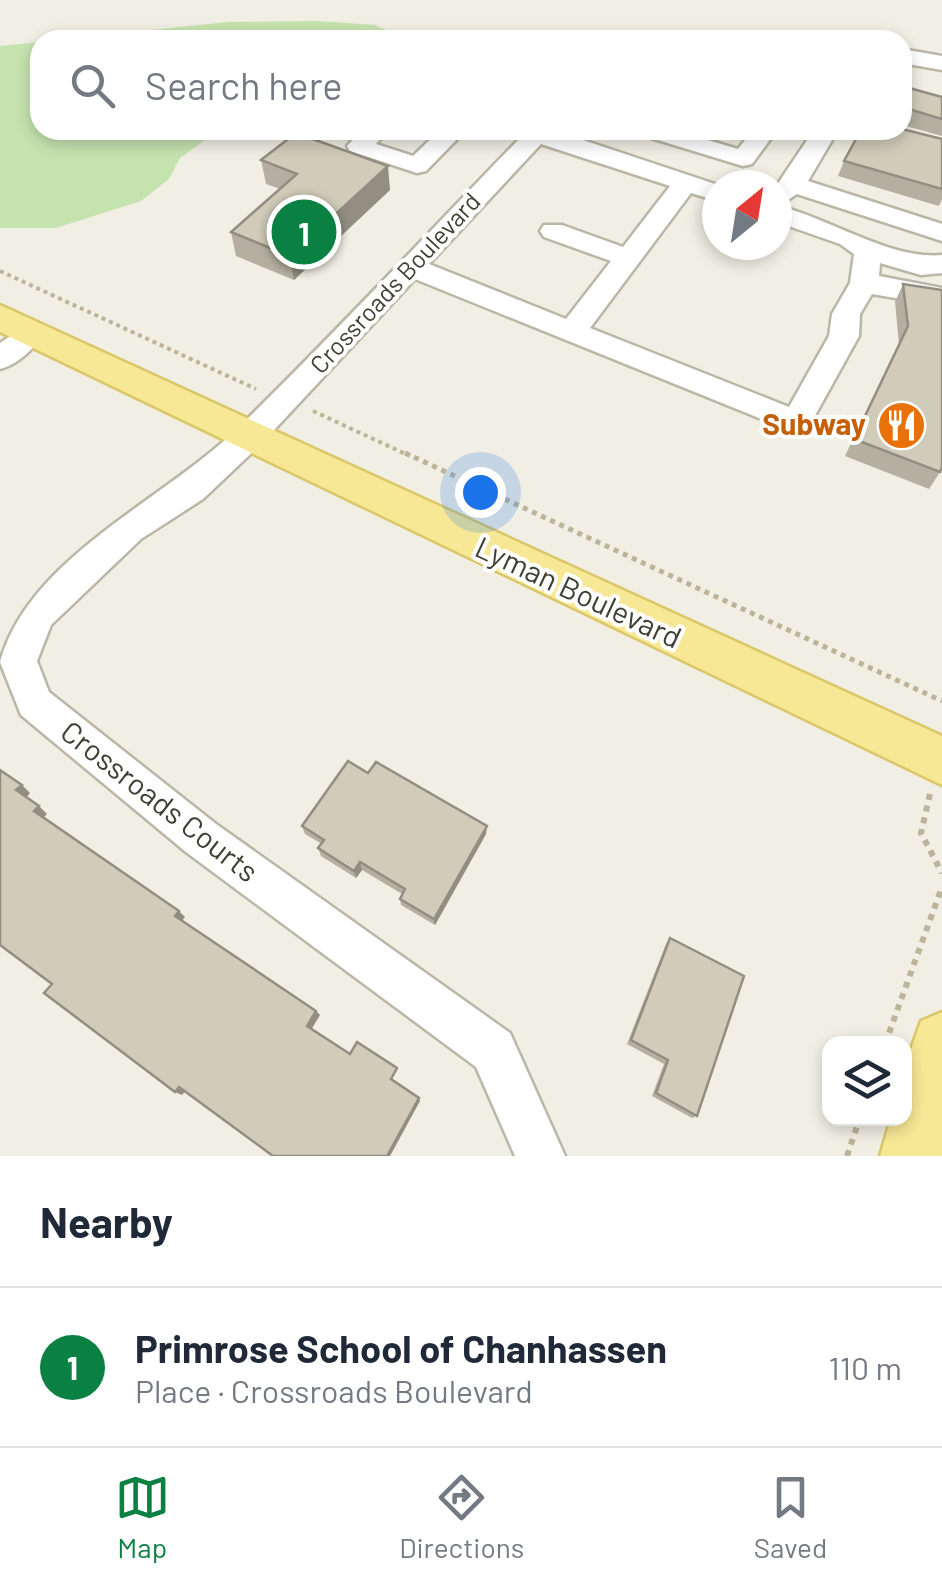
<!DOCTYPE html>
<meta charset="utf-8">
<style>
:root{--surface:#fff;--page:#f2f2f3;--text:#1f2937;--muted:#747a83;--line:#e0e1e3;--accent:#0b8043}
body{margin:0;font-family:Barlow,sans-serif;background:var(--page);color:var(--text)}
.controls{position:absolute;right:30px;bottom:30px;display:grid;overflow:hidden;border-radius:20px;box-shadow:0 5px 15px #0003}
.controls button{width:90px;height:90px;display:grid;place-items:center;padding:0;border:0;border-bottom:2px solid var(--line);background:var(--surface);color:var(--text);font:50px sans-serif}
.compass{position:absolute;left:702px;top:170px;width:90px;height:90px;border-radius:50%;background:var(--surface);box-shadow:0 5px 15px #0003;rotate:30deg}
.you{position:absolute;left:480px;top:492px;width:35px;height:35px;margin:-25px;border:8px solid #fff;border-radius:50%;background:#1a73e8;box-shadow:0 0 0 15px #1a73e833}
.badge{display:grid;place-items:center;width:65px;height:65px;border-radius:50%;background:var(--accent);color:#fff;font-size:32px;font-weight:700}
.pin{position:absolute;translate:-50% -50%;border:5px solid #fff;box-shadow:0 2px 10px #0006}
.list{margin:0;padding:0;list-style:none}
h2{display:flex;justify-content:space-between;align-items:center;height:130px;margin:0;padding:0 40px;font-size:42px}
h2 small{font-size:32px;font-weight:400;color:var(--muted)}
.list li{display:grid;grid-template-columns:65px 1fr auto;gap:30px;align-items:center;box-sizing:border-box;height:160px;padding:0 40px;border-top:2px solid var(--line)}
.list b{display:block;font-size:38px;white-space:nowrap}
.list p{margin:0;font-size:32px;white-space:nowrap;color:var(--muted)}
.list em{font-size:32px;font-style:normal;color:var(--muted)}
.icon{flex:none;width:55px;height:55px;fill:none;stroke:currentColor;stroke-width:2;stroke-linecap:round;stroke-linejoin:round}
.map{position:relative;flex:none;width:942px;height:1156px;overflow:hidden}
.search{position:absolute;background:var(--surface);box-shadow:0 5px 15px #0003;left:30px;right:30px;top:30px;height:110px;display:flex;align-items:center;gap:25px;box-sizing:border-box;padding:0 35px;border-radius:30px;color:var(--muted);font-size:38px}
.sheet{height:290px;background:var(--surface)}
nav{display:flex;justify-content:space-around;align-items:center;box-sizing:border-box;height:140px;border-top:2px solid var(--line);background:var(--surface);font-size:28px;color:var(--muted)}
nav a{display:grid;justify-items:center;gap:5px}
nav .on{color:var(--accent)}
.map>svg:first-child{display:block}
.green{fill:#c5e3af}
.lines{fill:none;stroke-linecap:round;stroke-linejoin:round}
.minor-casing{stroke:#bbb7a7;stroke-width:5}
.major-casing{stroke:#dbc768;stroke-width:5}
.path-far2{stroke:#bcb49a;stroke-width:4;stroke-dasharray:4 4;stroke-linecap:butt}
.path-far1{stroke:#bcb49a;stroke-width:5;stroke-dasharray:5 5;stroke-linecap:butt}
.path{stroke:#bcb49a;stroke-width:6;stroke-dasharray:6 6;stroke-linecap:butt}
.minor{fill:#fff;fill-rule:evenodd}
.major{fill:#f7e896;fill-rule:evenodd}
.wall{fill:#b4afa0}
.shaded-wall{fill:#928e82}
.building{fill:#d1cbba;stroke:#928e82;stroke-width:2.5}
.labels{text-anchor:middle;stroke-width:8;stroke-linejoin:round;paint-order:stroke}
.far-street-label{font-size:25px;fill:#423f34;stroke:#fff}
.food-label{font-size:30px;font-weight:bold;fill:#c56008;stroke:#fff;text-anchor:end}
.street-label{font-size:30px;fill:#423f34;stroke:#fff}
</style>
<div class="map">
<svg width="942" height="1156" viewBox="0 0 942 1156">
<rect width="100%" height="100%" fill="#f1eee4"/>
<g class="green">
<path d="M 318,21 L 375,25 L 399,36 L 397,40 L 55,40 L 228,22 Z"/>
<path d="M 40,42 L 40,130 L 219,130 L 180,158 L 169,179 L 141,201 L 56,228 L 0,228 L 0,46 Z"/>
</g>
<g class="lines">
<defs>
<g id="minor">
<path d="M 902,49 L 942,56 L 942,70 L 902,63 Z"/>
<path d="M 362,130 L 388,130 L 376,144 L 413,156 L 440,130 L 466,130 L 426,171 L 417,173 L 350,151 L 347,146 Z"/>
<path d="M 508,130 L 553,130 L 718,185 L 717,201 L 691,193 L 590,328 L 789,407 L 829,336 L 832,314 L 850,283 L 854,254 L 840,244 L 777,222 L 777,185 L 814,130 L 838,130 L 808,181 L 942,224 L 942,241 L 797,194 L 779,206 C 831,219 891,260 942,255 L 942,273 L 921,275 L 880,263 L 879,276 L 942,288 L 942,306 L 872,294 L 860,314 L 859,336 L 807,430 L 796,433 L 415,279 L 260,445 L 203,499 L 141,539 L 51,625 L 37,661 L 49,692 L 216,824 L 510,1033 L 565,1156 L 515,1156 L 476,1067 L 186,852 L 21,715 L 0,662 C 29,557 165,500 239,427 C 335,333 427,234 520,138 ZM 541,144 L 670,186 L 623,247 L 562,225 L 544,225 L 540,231 L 544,237 L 611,261 L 566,319 L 429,264 Z"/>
<path d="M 649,130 L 674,130 L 738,149 L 753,130 L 777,130 L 752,164 L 743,166 L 651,138 Z"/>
<path d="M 30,323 L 40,326 L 44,333 C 35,348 17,365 0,369 L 0,343 Z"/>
</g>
<g id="major">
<path d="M 0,305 L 942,736 L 942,785 L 0,332 Z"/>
<path d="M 942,1012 L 942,1156 L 880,1156 L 891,1118 L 904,1118 L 904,1069 L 921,1021 Z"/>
</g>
</defs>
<use href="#minor" class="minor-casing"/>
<use href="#major" class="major-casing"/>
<g class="path-far2">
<path d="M 0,271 L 256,389"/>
<path d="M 313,411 L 410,456"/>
</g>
<path class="path-far1" d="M 405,453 L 942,701"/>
<g class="path">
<path d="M 930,794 L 921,833 L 942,873"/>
<path d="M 885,1044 L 942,887"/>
<path d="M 847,1156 L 860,1118"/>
</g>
<use href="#minor" class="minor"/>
<use href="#major" class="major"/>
</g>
<g class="wall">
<path d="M 902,86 L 942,97 L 942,136 L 902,125 Z"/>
<path d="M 942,139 L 942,199 L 939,206 L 838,176 L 844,161 Z"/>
<path d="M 261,160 L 390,190 L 294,280 L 236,256 L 231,232 L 280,189 L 266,184 Z"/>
<path d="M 903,284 L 940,472 L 929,489 L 845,456 L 899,344 L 895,302 Z"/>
<path d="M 368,773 L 486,834 L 435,925 L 401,905 L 400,899 L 402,894 L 362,870 L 356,878 L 321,856 L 318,848 L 322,844 L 305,834 L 302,826 Z"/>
<path d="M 670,938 L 697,1116 L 692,1118 L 652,1096 L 664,1064 L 627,1044 L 666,944 Z"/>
</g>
<g class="shaded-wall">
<path d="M 909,109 L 903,124 L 902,125 L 902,110 Z"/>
<path d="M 388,166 L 390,190 L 294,280 L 290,256 Z"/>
<path d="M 22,785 L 30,793 L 25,799 L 16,790 Z"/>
<path d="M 39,806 L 47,814 L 42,819 L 34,811 Z"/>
<path d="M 487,826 L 486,834 L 435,925 L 434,919 Z"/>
<path d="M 360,862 L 362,870 L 356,878 L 354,871 Z"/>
<path d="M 179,911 L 185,917 L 181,922 L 175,916 Z"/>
<path d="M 316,1011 L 320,1015 L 311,1030 L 307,1026 Z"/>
<path d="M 179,1087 L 186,1090 L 182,1095 L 175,1092 Z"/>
<path d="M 419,1098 L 420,1101 L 390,1156 L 387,1156 Z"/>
</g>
<g class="building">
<path d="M 902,86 L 942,97 L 942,119 L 909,109 L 902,110 Z"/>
<path d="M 902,129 L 942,139 L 942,189 L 844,161 L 861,130 Z"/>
<path d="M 296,133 L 388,166 L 290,256 L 231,232 L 297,174 L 261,160 Z"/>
<path d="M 903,284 L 942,290 L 942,467 L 940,472 L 854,439 L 908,326 Z"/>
<path d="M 348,761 L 368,773 L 376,762 L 487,826 L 434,919 L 400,899 L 405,889 L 360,862 L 354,871 L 318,848 L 324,840 L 302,826 Z"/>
<path d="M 0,770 L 22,785 L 16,790 L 39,806 L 34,811 L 179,911 L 175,916 L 316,1011 L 307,1026 L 350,1054 L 357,1042 L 397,1068 L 391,1079 L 419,1098 L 387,1156 L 273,1156 L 179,1087 L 175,1092 L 44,993 L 52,984 L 0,945 Z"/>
<path d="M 670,938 L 744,976 L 697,1116 L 656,1093 L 668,1060 L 631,1040 Z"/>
</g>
<defs>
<symbol id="restaurant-disc" viewBox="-11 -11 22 22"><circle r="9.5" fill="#e8710a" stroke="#fff"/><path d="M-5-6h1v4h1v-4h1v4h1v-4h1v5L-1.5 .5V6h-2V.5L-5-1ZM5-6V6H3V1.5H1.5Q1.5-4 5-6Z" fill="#fff"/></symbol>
</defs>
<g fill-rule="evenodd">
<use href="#restaurant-disc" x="874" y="398" width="55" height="55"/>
</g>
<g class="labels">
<g class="far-street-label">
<text transform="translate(395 283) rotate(-47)" y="9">Crossroads Boulevard</text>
</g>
<g class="food-label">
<text x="866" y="435">Subway</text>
</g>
<g class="street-label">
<text transform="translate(578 593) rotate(25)" y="10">Lyman Boulevard</text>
<text transform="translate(159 802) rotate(38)" y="10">Crossroads Courts</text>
</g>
</g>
</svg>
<div class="controls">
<button><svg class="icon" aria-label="layers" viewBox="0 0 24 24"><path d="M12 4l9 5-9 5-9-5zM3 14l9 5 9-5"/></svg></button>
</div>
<svg class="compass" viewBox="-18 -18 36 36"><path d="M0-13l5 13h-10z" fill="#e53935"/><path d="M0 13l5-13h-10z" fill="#747a83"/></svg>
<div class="you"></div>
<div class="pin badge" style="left:304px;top:232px">1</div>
<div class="search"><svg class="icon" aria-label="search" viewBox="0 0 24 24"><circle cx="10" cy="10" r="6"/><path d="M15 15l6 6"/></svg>Search here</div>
</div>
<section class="sheet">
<h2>Nearby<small></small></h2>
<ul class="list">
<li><span class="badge">1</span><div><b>Primrose School of Chanhassen</b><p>Place · Crossroads Boulevard</p></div><em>110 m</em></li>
</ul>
</section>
<nav>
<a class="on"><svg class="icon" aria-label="map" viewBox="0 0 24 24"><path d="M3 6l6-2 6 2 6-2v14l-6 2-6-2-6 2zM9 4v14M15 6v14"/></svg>Map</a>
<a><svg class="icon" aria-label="directions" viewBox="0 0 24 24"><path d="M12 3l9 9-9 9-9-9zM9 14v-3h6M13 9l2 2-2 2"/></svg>Directions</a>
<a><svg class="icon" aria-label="saved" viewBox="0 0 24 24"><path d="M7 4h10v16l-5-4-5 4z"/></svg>Saved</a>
</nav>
